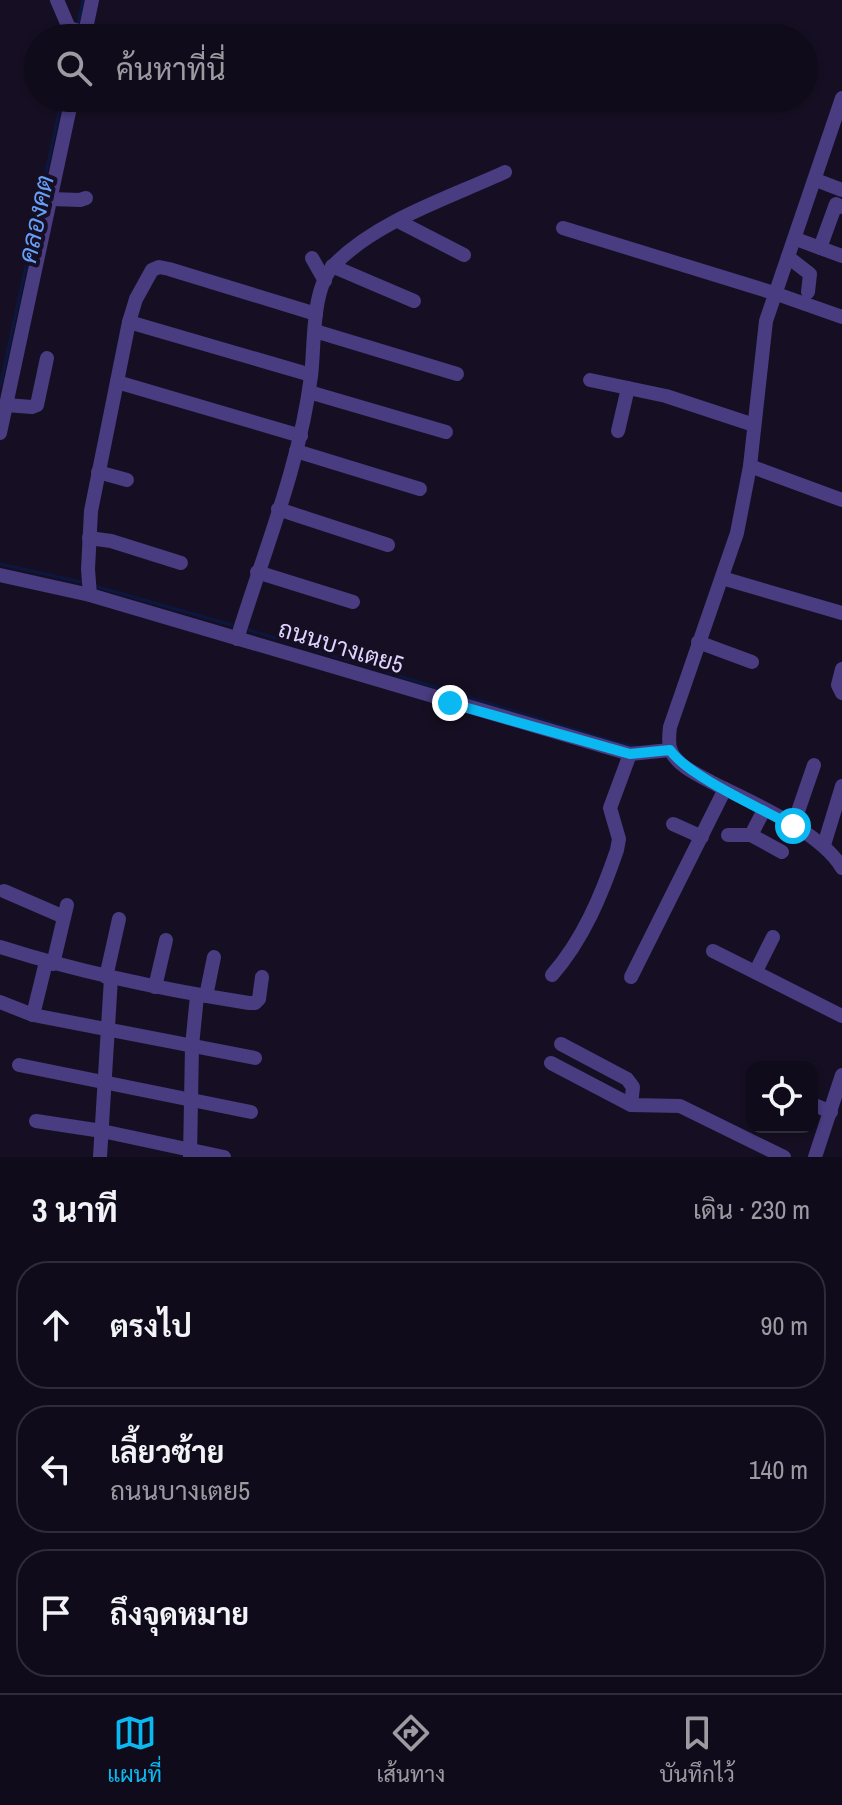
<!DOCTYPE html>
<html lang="th">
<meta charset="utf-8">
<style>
:root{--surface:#100b1a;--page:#1e1927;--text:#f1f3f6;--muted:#9c9ba2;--line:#302b39;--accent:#0bb9f2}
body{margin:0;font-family:"Archivo Narrow",Sarabun,sans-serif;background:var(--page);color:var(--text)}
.controls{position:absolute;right:24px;bottom:24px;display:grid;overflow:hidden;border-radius:16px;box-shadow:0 2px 6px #0004}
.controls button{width:72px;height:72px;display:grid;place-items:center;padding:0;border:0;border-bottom:2px solid var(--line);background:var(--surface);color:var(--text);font:40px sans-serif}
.stop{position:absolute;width:24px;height:24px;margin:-18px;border:6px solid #0bb9f2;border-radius:50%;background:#fff}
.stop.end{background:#0bb9f2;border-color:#fff;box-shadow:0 2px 8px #0008}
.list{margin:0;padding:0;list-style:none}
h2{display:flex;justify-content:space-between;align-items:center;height:104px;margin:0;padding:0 32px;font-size:34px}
h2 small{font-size:26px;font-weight:400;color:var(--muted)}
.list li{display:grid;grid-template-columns:52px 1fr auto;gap:24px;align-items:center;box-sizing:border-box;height:128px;margin:0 16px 16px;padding:0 16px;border:2px solid var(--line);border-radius:32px}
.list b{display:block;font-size:30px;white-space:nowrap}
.list p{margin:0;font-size:26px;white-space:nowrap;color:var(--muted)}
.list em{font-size:26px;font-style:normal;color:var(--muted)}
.icon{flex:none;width:44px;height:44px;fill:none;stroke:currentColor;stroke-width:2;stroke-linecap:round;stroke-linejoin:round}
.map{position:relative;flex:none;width:842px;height:1157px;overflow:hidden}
.search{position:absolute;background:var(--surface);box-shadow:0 2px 6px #0004;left:24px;right:24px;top:24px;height:88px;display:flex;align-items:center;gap:20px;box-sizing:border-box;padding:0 28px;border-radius:44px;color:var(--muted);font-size:30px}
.sheet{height:536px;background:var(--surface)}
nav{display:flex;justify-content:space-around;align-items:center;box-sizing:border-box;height:112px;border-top:2px solid var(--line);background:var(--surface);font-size:22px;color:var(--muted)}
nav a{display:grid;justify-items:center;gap:4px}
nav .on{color:var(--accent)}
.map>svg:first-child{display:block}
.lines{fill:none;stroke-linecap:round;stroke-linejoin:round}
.stream{stroke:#0c173f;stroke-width:3}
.minor{stroke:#493c80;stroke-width:14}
.route{stroke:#0bb9f2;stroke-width:10}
.labels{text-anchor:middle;stroke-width:8;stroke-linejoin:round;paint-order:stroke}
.street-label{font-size:24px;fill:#ded3fd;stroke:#160f23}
.water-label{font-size:26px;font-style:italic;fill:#669ff8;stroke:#160f23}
</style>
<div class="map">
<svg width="842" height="1157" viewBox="0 0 842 1157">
<rect width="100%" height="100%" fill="#160f23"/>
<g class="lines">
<g class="stream">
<path d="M 78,23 L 83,0"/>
<path d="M 0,387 L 62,98"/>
<path d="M 0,564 L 81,582"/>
<path d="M 98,587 L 232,625"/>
<path d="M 249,630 L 618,743 L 640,747"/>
</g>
<g class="minor">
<path d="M 57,0 L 69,28 L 85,33"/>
<path d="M 84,38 L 92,0"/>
<path d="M 842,98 L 766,321 L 750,466 L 737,533 L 670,727 C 669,735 668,744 671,751 C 678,767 701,776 715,784 C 753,803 821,832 842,868"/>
<path d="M 816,180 L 842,190"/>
<path d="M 50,199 L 80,200 L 86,198"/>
<path d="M 398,221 L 464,255"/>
<path d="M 563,228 L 774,293 L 842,317"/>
<path d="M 796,239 L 842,256"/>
<path d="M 820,248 L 836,204 L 842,207"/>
<path d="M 788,257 L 810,274 L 808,292"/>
<path d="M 312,258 L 325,281"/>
<path d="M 332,266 L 414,301"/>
<path d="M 129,322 L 311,375"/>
<path d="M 315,331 L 457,374"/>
<path d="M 590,380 L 666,396 L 754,425"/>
<path d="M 117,382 L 301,436"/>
<path d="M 309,392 L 446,432"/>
<path d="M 6,405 L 32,407 L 37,405 L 47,358"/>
<path d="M 618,431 L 628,388"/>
<path d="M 0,433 L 72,98"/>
<path d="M 296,451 L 420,489"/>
<path d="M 750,466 L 842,500"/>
<path d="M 98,472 L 127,480"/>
<path d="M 278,509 L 388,545"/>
<path d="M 89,538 L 111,541 L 181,563"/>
<path d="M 257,572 L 353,602"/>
<path d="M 0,575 L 90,595 L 630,754 L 670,750"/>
<path d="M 722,578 L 842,613"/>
<path d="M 90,595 L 88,569 L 91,511 L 129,322 L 136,299 L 152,270 L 159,267 L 169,269 L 316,314"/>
<path d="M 237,639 C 263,554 300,465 311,376 C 315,344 311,289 334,265 C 376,221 451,197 505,172"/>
<path d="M 698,642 L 752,662"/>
<path d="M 842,669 L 838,685 L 842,693"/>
<path d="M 764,810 L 751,835 L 782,852"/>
<path d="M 673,824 L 702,837"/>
<path d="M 793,826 L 814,765"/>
<path d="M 728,835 L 751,835"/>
<path d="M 824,845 L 842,786"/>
<path d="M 4,891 L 64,917"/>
<path d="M 0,947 C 82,973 164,990 249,1003 L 255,1003 L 259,999 L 262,977"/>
<path d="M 713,951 L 842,1016"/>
<path d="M 53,964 L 67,905"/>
<path d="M 756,971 L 773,937"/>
<path d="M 552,975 C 583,940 602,894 617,850 L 619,839 L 610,808 L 630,754"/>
<path d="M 106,977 L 119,919"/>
<path d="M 631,977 L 725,789"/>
<path d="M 155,987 L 166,940"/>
<path d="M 206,996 L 214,957"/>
<path d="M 0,1002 L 33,1015 L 255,1058"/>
<path d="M 33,1015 L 46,962"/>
<path d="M 561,1044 L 627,1079 L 633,1087 L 631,1105"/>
<path d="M 551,1063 L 631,1105 L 680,1106 L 784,1157"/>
<path d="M 19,1065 L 251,1112"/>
<path d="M 812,1104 L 831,1112"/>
<path d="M 36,1121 L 102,1131 L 224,1157"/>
<path d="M 100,1157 L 111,978"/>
<path d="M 190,1157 L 192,1046 L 197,996"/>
<path d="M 815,1157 L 842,1075"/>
</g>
</g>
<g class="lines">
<path class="route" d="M 450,703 L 630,754 L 670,750 C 688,776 762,809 793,826"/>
</g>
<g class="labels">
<g class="street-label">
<text transform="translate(341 647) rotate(17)" y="8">ถนนบางเตย5</text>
</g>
<g class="water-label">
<text transform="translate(36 219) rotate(-78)" y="9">คลองคต</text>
</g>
</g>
</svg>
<div class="controls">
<button><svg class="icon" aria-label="locate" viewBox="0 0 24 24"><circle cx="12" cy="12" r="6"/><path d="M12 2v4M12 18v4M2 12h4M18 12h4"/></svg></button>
</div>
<div class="stop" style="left:793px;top:826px"></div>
<div class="stop end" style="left:450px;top:703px"></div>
<div class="search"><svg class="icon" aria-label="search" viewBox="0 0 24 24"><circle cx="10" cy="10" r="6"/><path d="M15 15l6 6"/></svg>ค้นหาที่นี่</div>
</div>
<section class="sheet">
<h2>3 นาที<small>เดิน · 230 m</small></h2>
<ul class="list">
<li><svg class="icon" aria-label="ahead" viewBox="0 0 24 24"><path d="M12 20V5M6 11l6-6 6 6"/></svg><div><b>ตรงไป</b></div><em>90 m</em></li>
<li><svg class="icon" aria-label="left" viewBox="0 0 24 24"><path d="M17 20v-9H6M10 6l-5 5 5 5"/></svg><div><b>เลี้ยวซ้าย</b><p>ถนนบางเตย5</p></div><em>140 m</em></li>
<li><svg class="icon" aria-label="arrive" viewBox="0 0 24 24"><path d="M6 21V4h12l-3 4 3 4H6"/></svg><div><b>ถึงจุดหมาย</b></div></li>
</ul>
</section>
<nav>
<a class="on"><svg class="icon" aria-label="map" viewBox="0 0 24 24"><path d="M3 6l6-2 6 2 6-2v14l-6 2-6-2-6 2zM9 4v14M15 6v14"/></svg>แผนที่</a>
<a><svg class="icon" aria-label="directions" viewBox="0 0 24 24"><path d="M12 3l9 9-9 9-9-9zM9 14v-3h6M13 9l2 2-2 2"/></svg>เส้นทาง</a>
<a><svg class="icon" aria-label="saved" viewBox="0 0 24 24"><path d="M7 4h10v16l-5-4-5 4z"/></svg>บันทึกไว้</a>
</nav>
